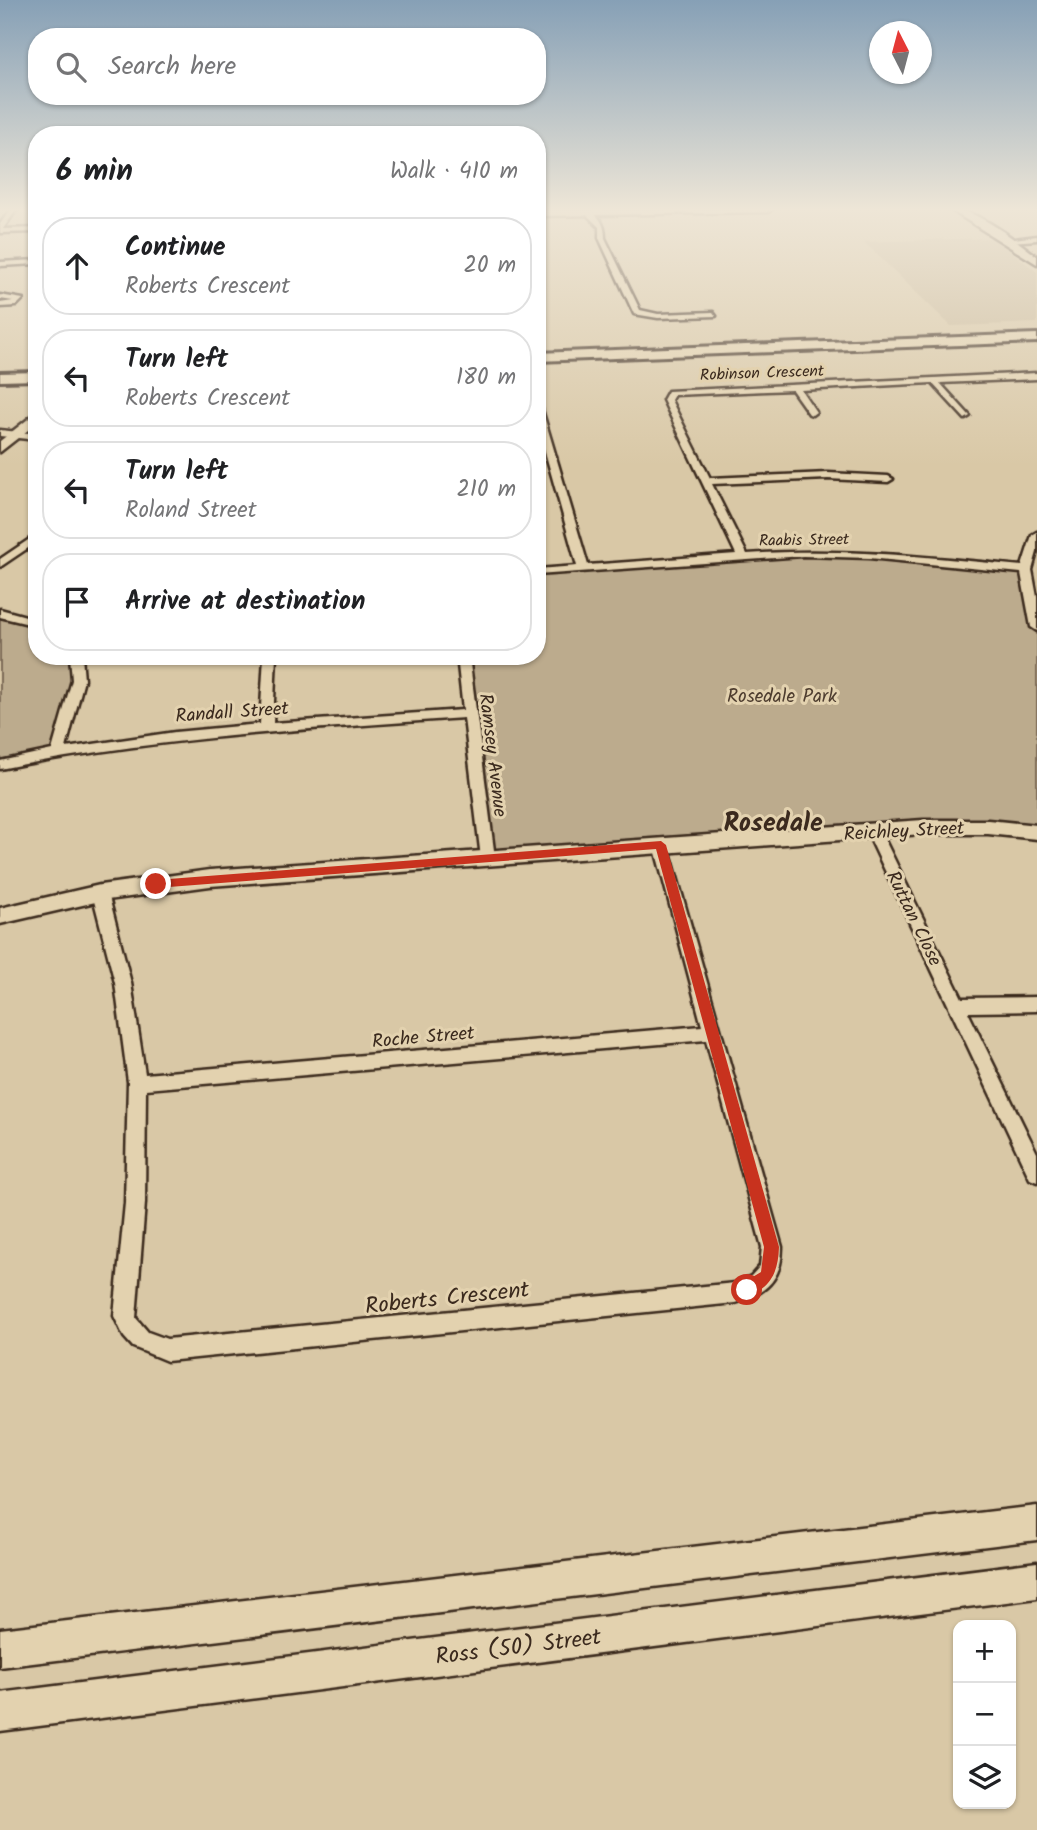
<!DOCTYPE html>
<meta charset="utf-8">
<style>
:root{--surface:#fff;--page:#f2f2f2;--text:#202124;--muted:#757577;--line:#e0e0e0}
body{margin:0;font-family:Kalam,sans-serif;background:var(--page);color:var(--text)}
.controls{position:absolute;right:21px;bottom:21px;display:grid;overflow:hidden;border-radius:14px;box-shadow:0 2px 5px #0004}
.controls button{width:63px;height:63px;display:grid;place-items:center;padding:0;border:0;border-bottom:2px solid var(--line);background:var(--surface);color:var(--text);font:35px sans-serif}
.compass{position:absolute;left:869px;top:21px;width:63px;height:63px;border-radius:50%;background:var(--surface);box-shadow:0 2px 5px #0004;rotate:354deg}
.stop{position:absolute;width:21px;height:21px;margin:-16px;border:5px solid #c8321e;border-radius:50%;background:#fff}
.stop.end{background:#c8321e;border-color:#fff;box-shadow:0 2px 7px #0008}
.list{margin:0;padding:0;list-style:none}
h2{display:flex;justify-content:space-between;align-items:center;height:91px;margin:0;padding:0 28px;font-size:30px}
h2 small{font-size:23px;font-weight:400;color:var(--muted)}
.list li{display:grid;grid-template-columns:46px 1fr auto;gap:21px;align-items:center;box-sizing:border-box;height:98px;margin:0 14px 14px;padding:0 14px;border:2px solid var(--line);border-radius:28px}
.list b{display:block;font-size:26px;white-space:nowrap}
.list p{margin:0;font-size:23px;white-space:nowrap;color:var(--muted)}
.list em{font-size:23px;font-style:normal;color:var(--muted)}
.icon{flex:none;width:38px;height:38px;fill:none;stroke:currentColor;stroke-width:2;stroke-linecap:round;stroke-linejoin:round}
.map{position:relative;flex:none;width:1037px;height:1830px;overflow:hidden}
.search{position:absolute;background:var(--surface);box-shadow:0 2px 5px #0004;left:28px;top:28px;width:518px;height:77px;display:flex;align-items:center;gap:18px;box-sizing:border-box;padding:0 24px;border-radius:28px;color:var(--muted);font-size:26px}
.panel{position:absolute;background:var(--surface);box-shadow:0 2px 5px #0004;left:28px;top:126px;width:518px;height:539px;border-radius:28px}
.map>svg:first-child{display:block}
.built{fill:#cab999}
.green{fill:#bcab8d;stroke:#7c6a56;stroke-width:2}
.lines{fill:none;stroke-linecap:round;stroke-linejoin:round}
.street-casing{stroke:#3b2a1e;stroke-width:5}
.secondary-casing{stroke:#3b2a1e;stroke-width:5}
.primary-casing{stroke:#3b2a1e;stroke-width:6}
.street{fill:#e3d2af;fill-rule:evenodd}
.secondary{fill:#e3d2af;fill-rule:evenodd}
.primary{fill:#e3d2af;fill-rule:evenodd}
.route{fill:#c8321e}
.labels{text-anchor:middle;stroke-width:6;stroke-linejoin:round;paint-order:stroke}
.far-street-label{font-size:16px;fill:#3b2a1e;stroke:#e3d2af}
.park-label{font-size:19px;fill:#4e3d2f;stroke:#e3d2af}
.street-label{font-size:19px;fill:#3b2a1e;stroke:#e3d2af}
.near-street-label{font-size:23px;fill:#3b2a1e;stroke:#e3d2af}
.district-label{font-size:26px;font-weight:bold;fill:#3b2a1e;stroke:#e3d2af}
</style>
<div class="map">
<svg width="1037" height="1830" viewBox="0 0 1037 1830">
<rect width="100%" height="100%" fill="#d9c8a6"/>
<filter id="ink" filterUnits="userSpaceOnUse"><feTurbulence type="fractalNoise" baseFrequency=".0143" numOctaves="2"/><feDisplacementMap in="SourceGraphic" scale="14" xChannelSelector="R" yChannelSelector="G"/><feConvolveMatrix kernelMatrix="1 2 1 2 8 2 1 2 1" color-interpolation-filters="sRGB"/></filter>
<g filter="url(#ink)">
<path class="built" d="M 994,238 L 1037,272 L 1037,323 L 951,326 L 864,242 Z"/>
<g class="green">
<path d="M 774,554 L 849,554 L 1026,570 L 1037,627 L 1037,832 L 988,827 L 488,858 L 461,656 L 537,656 L 537,572 Z"/>
<path d="M 0,613 L 37,623 L 37,656 L 76,656 L 78,664 L 58,752 L 0,765 Z"/>
</g>
<g class="lines">
<defs>
<g id="street">
<path d="M 11,209 L 17,209 L 3,229 L 37,228 L 37,232 L 0,233 L 0,224 Z"/>
<path d="M 583,211 C 598,212 605,223 605,238 L 640,310 L 658,314 L 713,312 L 716,316 L 658,318 L 634,314 L 599,238 L 599,227 Z"/>
<path d="M 1037,236 L 1037,240 L 1010,242 L 1007,240 Z"/>
<path d="M 37,260 L 37,264 L 0,266 L 0,262 Z"/>
<path d="M 0,295 L 23,299 L 16,306 L 0,307 L 0,303 L 13,301 L 0,299 Z"/>
<path d="M 1037,373 L 1037,379 L 940,383 L 970,416 L 965,419 L 932,383 L 801,390 L 816,412 L 812,415 L 809,414 L 792,390 L 674,395 L 671,400 L 710,478 L 828,473 L 888,476 L 893,479 L 888,482 L 828,479 L 712,484 L 747,554 C 839,547 930,557 1022,566 L 1032,535 L 1037,532 L 1037,552 L 1032,570 L 1037,597 L 1037,631 L 1031,627 L 1021,573 L 869,558 L 803,556 L 537,575 L 537,569 L 577,566 L 537,423 L 537,403 L 541,406 L 588,565 L 736,554 L 663,400 L 668,391 Z"/>
<path d="M 0,430 L 37,434 L 37,440 L 0,436 Z"/>
<path d="M 37,534 L 37,542 L 0,567 L 0,559 Z"/>
<path d="M 0,609 L 37,619 L 37,626 L 0,617 Z"/>
<path d="M 70,656 L 82,656 L 84,680 L 66,748 L 175,732 L 260,724 L 264,656 L 276,656 L 273,723 L 463,710 L 457,656 L 469,656 L 495,858 L 488,863 L 481,858 L 464,718 C 308,729 153,738 0,769 L 0,761 L 52,750 L 72,680 Z"/>
<path d="M 873,825 L 880,830 L 962,998 L 1037,997 L 1037,1011 L 968,1012 L 1037,1153 L 1037,1182 L 1030,1179 L 866,830 Z"/>
<path d="M 661,840 L 668,845 L 782,1247 C 782,1280 765,1294 735,1303 L 167,1361 L 133,1347 L 124,1337 L 114,1316 L 125,1203 L 128,1082 L 115,983 L 92,893 L 95,889 L 100,887 L 108,893 L 131,983 L 145,1074 L 702,1026 L 654,845 ZM 706,1040 L 762,1247 L 760,1266 L 751,1276 L 735,1283 L 167,1339 L 148,1332 L 136,1318 L 145,1203 L 146,1089 Z"/>
</g>
<g id="secondary">
<path d="M 773,209 L 768,212 L 537,216 L 537,210 Z"/>
<path d="M 949,209 C 975,207 1016,241 1037,256 L 1037,264 Z"/>
<path d="M 37,412 L 37,423 L 0,452 L 0,441 Z"/>
<path d="M 923,820 L 988,820 L 1037,825 L 1037,839 L 988,834 L 923,834 L 210,886 L 100,901 L 0,924 L 0,908 L 100,885 L 210,870 Z"/>
<path d="M 1037,1506 L 1037,1540 L 0,1667 L 0,1629 Z"/>
<path d="M 1037,1562 L 1037,1598 L 0,1731 L 0,1693 Z"/>
</g>
<g id="primary">
<path d="M 1037,334 L 1037,342 L 537,361 L 537,353 Z"/>
<path d="M 37,372 L 37,380 L 0,381 L 0,373 Z"/>
</g>
</defs>
<use href="#street" class="street-casing"/>
<use href="#secondary" class="secondary-casing"/>
<use href="#primary" class="primary-casing"/>
<use href="#street" class="street"/>
<use href="#secondary" class="secondary"/>
<use href="#primary" class="primary"/>
</g>
</g>
<linearGradient id="sky" x2="0" y2="1"><stop stop-color="#86a0b6"/><stop offset="0.45" stop-color="#eee6d7"/><stop offset="1" stop-color="#eee6d7" stop-opacity="0"/></linearGradient>
<rect width="1037" height="465" fill="url(#sky)"/>
<path class="route" d="M 661,841 L 666,845 L 779,1247 C 778,1273 771,1287 747,1297 L 739,1290 L 741,1284 L 761,1272 L 764,1247 L 656,849 L 156,888 L 151,884 L 156,880 Z"/>
<g class="labels">
<g class="far-street-label">
<text transform="translate(762 372) rotate(-2)" y="6">Robinson Crescent</text>
<text transform="translate(804 539) rotate(-1)" y="6">Raabis Street</text>
</g>
<g class="park-label">
<text x="782" y="702">Rosedale Park</text>
</g>
<g class="street-label">
<text transform="translate(232 711) rotate(-4)" y="7">Randall Street</text>
<text transform="translate(494 755) rotate(83)" y="7">Ramsey Avenue</text>
<text transform="translate(904 830) rotate(-3)" y="7">Reichley Street</text>
<text transform="translate(915 918) rotate(64)" y="7">Ruttan Close</text>
<text transform="translate(423 1036) rotate(-5)" y="7">Roche Street</text>
</g>
<g class="near-street-label">
<text transform="translate(447 1297) rotate(-6)" y="8">Roberts Crescent</text>
<text transform="translate(518 1646) rotate(-7)" y="8">Ross (50) Street</text>
</g>
<g class="district-label">
<text x="773" y="831">Rosedale</text>
</g>
</g>
</svg>
<div class="controls">
<button>+</button>
<button>−</button>
<button><svg class="icon" aria-label="layers" viewBox="0 0 24 24"><path d="M12 4l9 5-9 5-9-5zM3 14l9 5 9-5"/></svg></button>
</div>
<svg class="compass" viewBox="-18 -18 36 36"><path d="M0-13l5 13h-10z" fill="#e53935"/><path d="M0 13l5-13h-10z" fill="#757577"/></svg>
<div class="stop" style="left:747px;top:1290px"></div>
<div class="stop end" style="left:156px;top:884px"></div>
<div class="search"><svg class="icon" aria-label="search" viewBox="0 0 24 24"><circle cx="10" cy="10" r="6"/><path d="M15 15l6 6"/></svg>Search here</div>
<section class="panel">
<h2>6 min<small>Walk · 410 m</small></h2>
<ul class="list">
<li><svg class="icon" aria-label="ahead" viewBox="0 0 24 24"><path d="M12 20V5M6 11l6-6 6 6"/></svg><div><b>Continue</b><p>Roberts Crescent</p></div><em>20 m</em></li>
<li><svg class="icon" aria-label="left" viewBox="0 0 24 24"><path d="M17 20v-9H6M10 6l-5 5 5 5"/></svg><div><b>Turn left</b><p>Roberts Crescent</p></div><em>180 m</em></li>
<li><svg class="icon" aria-label="left" viewBox="0 0 24 24"><path d="M17 20v-9H6M10 6l-5 5 5 5"/></svg><div><b>Turn left</b><p>Roland Street</p></div><em>210 m</em></li>
<li><svg class="icon" aria-label="arrive" viewBox="0 0 24 24"><path d="M6 21V4h12l-3 4 3 4H6"/></svg><div><b>Arrive at destination</b></div></li>
</ul>
</section>
</div>
